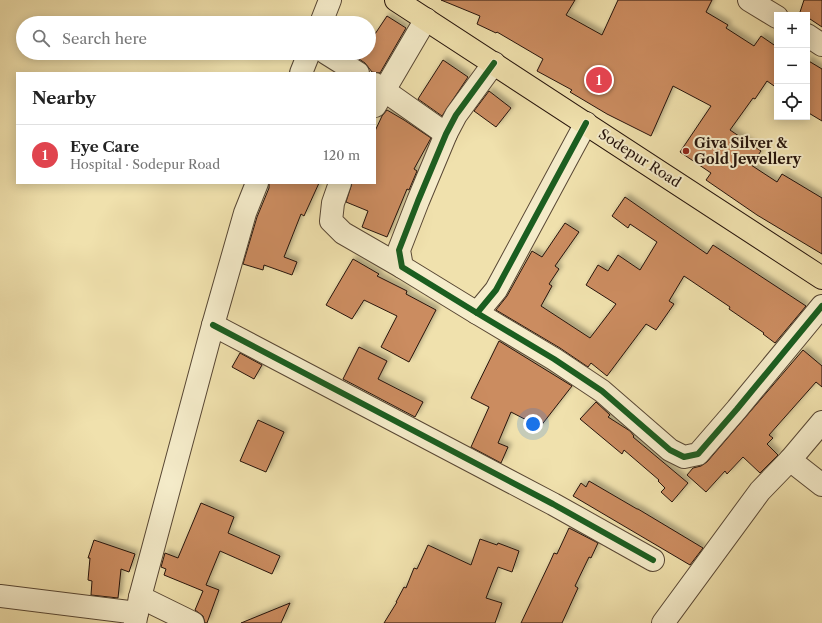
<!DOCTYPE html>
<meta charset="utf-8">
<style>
:root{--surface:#fff;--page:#f2f2f2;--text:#222;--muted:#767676;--line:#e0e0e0;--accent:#2563eb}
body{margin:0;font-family:"Libre Caslon Text",serif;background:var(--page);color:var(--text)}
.controls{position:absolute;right:12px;top:12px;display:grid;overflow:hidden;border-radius:0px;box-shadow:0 2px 10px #0003}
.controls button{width:36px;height:36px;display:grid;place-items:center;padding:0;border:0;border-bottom:1px solid var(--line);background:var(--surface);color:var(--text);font:20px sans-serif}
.you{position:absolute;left:533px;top:424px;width:14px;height:14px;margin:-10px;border:3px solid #fff;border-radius:50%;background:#1a73e8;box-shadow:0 0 0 6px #1a73e833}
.badge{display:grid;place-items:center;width:26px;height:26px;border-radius:50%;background:var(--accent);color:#fff;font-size:13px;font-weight:700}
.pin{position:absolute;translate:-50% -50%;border:2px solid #fff;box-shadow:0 1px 4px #0006}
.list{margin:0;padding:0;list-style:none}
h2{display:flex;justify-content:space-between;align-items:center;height:52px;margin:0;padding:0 16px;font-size:17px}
h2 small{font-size:13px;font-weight:400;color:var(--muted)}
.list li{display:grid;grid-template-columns:26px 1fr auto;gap:12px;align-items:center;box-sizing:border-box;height:60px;padding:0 16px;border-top:1px solid var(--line)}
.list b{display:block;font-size:15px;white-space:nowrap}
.list p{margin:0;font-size:13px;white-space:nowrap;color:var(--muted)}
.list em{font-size:13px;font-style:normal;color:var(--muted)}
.icon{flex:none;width:22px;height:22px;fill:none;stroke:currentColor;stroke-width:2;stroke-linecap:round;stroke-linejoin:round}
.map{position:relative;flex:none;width:822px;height:623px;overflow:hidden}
.search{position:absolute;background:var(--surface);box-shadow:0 2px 10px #0003;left:16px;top:16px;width:360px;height:44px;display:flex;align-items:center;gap:10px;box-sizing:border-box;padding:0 14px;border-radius:22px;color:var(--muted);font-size:15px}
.panel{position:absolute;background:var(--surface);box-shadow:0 2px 10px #0003;left:16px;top:72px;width:360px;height:112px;border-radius:0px}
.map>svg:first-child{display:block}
.building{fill:#cb8c61;stroke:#26140b;filter:url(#shadow)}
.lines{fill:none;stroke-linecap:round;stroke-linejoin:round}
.minor-casing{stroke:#584734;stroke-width:24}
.major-casing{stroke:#26140b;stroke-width:24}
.minor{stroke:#f5ecca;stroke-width:22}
.major{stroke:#f0e1ad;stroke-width:22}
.cycleway-casing{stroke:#f5ecca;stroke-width:8}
.cycleway{stroke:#1b5e20;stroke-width:6}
.poi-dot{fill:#8f2418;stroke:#f5ecca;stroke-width:1.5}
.labels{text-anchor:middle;stroke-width:4;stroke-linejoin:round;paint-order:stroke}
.poi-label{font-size:14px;font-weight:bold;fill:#26140b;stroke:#f5ecca;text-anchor:start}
.street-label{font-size:14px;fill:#26140b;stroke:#f5ecca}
</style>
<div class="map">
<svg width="822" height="623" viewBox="0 0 822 623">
<defs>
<filter id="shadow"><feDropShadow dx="3.5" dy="-3.5" stdDeviation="2" flood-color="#0004"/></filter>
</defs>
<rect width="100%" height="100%" fill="#f0e1ad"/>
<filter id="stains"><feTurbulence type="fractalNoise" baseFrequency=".005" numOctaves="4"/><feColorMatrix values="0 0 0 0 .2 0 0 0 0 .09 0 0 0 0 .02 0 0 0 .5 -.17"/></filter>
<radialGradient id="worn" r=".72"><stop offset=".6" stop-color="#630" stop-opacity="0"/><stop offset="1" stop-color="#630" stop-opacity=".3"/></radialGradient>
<g class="building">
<path d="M 441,0 L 575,0 L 566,15 L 602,35 L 618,0 L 712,0 L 706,12 L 728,25 L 726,28 L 754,46 L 761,36 L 777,47 L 777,88 L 767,81 L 755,99 L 753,98 L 730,130 L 761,151 L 751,165 L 777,182 L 782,174 L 822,198 L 822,254 L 757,215 L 706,180 L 711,173 L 680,152 L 711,106 L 673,86 L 651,136 L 607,114 L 570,92 L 572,90 L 537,71 L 543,59 L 497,32 L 496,33 L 477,24 L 480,16 Z"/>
<path d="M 804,0 L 822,0 L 822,27 L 807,17 L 807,15 L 803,15 L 800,12 Z"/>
<path d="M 387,16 L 406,28 L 380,73 L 372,72 L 365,63 L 359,59 L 362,53 L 369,53 L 369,43 Z"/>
<path d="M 443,60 L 468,77 L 442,116 L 418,99 Z"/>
<path d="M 807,60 L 822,69 L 822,121 L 807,112 Z"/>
<path d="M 489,91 L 511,108 L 496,127 L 474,111 Z"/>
<path d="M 387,110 L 404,120 L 431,138 L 414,169 L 417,171 L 409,190 L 407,189 L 387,237 L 362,227 L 368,211 L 346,202 L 352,183 L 375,183 L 375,131 L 382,116 Z"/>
<path d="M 269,183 L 319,183 L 304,216 L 301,214 L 284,257 L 297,262 L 292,275 L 264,265 L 263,270 L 243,264 L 257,217 L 269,188 Z"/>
<path d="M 625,197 L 707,254 L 713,245 L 806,306 L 775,343 L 763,334 L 764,333 L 729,309 L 730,307 L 684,276 L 669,301 L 674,304 L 656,330 L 646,324 L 607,376 L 591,363 L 588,367 L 560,348 L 496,310 L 507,296 L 532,251 L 542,257 L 565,223 L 579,232 L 555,266 L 559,269 L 549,284 L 552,286 L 541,306 L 590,338 L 616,304 L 586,285 L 598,265 L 608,271 L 618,255 L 640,270 L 657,242 L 630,224 L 628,228 L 612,216 Z"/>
<path d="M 353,259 L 379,274 L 377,276 L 407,291 L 406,294 L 436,310 L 409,362 L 381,347 L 397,316 L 364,300 L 352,319 L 326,305 Z"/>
<path d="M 499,341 L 572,386 L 540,427 L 511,412 L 498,443 L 508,447 L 501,463 L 471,447 L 489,407 L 471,398 Z"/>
<path d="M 359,347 L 387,361 L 378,379 L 423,402 L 415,417 L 343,379 Z"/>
<path d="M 803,350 L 822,366 L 822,387 L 816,382 L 769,435 L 773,438 L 767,444 L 778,455 L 760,473 L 743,457 L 727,474 L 725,471 L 706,492 L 687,475 L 693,468 L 701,466 L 707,462 Z"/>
<path d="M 240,353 L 262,365 L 254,379 L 232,367 Z"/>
<path d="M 596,402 L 610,415 L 608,417 L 630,431 L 634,436 L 633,437 L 688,483 L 672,502 L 661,492 L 665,488 L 658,481 L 659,480 L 624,450 L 622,454 L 580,419 Z"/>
<path d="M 258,420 L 284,432 L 266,472 L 240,461 Z"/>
<path d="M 589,481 L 637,509 L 638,509 L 703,548 L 690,565 L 573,496 L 581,483 L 586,487 Z"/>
<path d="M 201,503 L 234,517 L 228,533 L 280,556 L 272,574 L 220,551 L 206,585 L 219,590 L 207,623 L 205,623 L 203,616 L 195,610 L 203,591 L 164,575 L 166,569 L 161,567 L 165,553 L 178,558 Z"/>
<path d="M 569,528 L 598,543 L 591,558 L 589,557 L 575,586 L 578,588 L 562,623 L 521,623 L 550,562 L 554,553 L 557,554 Z"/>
<path d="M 480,539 L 497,545 L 498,543 L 519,551 L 512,572 L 498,567 L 486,598 L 502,603 L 495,623 L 384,623 L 397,602 L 396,602 L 404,587 L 406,588 L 414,568 L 417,569 L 428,545 L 471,565 Z"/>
<path d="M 94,540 L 135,554 L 129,572 L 121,569 L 118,598 L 91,595 L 92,581 L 88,580 L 90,558 L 88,558 Z"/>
<path d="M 290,603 L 281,623 L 241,623 Z"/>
</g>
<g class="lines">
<defs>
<g id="minor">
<path d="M 749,0 L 777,17"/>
<path d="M 321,23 L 330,0"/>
<path d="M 807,35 L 822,45"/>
<path d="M 326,53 L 358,73"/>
<path d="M 494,63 L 456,115 L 446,134 L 418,201 L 399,250 L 402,267 L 477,313 L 496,290 L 586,123"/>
<path d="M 301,73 L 309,53"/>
<path d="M 375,84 L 446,134"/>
<path d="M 375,106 L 426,19"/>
<path d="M 340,183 L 333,203 L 331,221 L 343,233 L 402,267"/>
<path d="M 477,313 L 554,359 L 602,391 L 670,450 L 684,457 L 698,454 L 737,409 L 822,306"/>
<path d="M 213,325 L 553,504 L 653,560"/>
<path d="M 790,460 L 822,485"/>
<path d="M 0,596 L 137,613"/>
<path d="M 140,597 L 193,623"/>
<path d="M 135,623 L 140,597 L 213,325 L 245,213 L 257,183"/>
<path d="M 663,623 L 760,491 L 790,460 L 822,422"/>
</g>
<path id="major" d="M 396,0 L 822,278"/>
</defs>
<use href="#minor" class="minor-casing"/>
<use href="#major" class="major-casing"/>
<use href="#minor" class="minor"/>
<use href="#major" class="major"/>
<defs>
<g id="cycleway">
<path d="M 494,63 L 456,115 L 446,134 L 418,201 L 399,250 L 402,267 L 477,313 L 496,290 L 586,123"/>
<path d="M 477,313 L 554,359 L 602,391 L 670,450 L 684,457 L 698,454 L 737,409 L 822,306"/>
<path d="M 213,325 L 553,504 L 653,560"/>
</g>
</defs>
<use href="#cycleway" class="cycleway-casing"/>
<use href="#cycleway" class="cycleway"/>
</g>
<circle class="poi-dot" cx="686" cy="151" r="4"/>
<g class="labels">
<g class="poi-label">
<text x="694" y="148">Giva Silver &amp;<tspan x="694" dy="16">Gold Jewellery</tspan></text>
</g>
<g class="street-label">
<text transform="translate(640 158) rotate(33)" y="5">Sodepur Road</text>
</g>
</g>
<rect width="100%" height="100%" filter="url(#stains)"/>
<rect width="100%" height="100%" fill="url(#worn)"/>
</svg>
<div class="controls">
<button>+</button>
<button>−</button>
<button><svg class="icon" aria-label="locate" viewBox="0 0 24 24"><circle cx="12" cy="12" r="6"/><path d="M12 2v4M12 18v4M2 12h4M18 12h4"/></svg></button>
</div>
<div class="you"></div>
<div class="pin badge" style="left:599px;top:80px;background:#e0444e">1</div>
<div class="search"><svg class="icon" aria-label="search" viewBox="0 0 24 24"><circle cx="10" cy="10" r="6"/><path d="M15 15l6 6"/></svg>Search here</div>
<section class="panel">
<h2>Nearby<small></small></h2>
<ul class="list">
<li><span class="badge" style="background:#e0444e">1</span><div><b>Eye Care</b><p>Hospital · Sodepur Road</p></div><em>120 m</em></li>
</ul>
</section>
</div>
